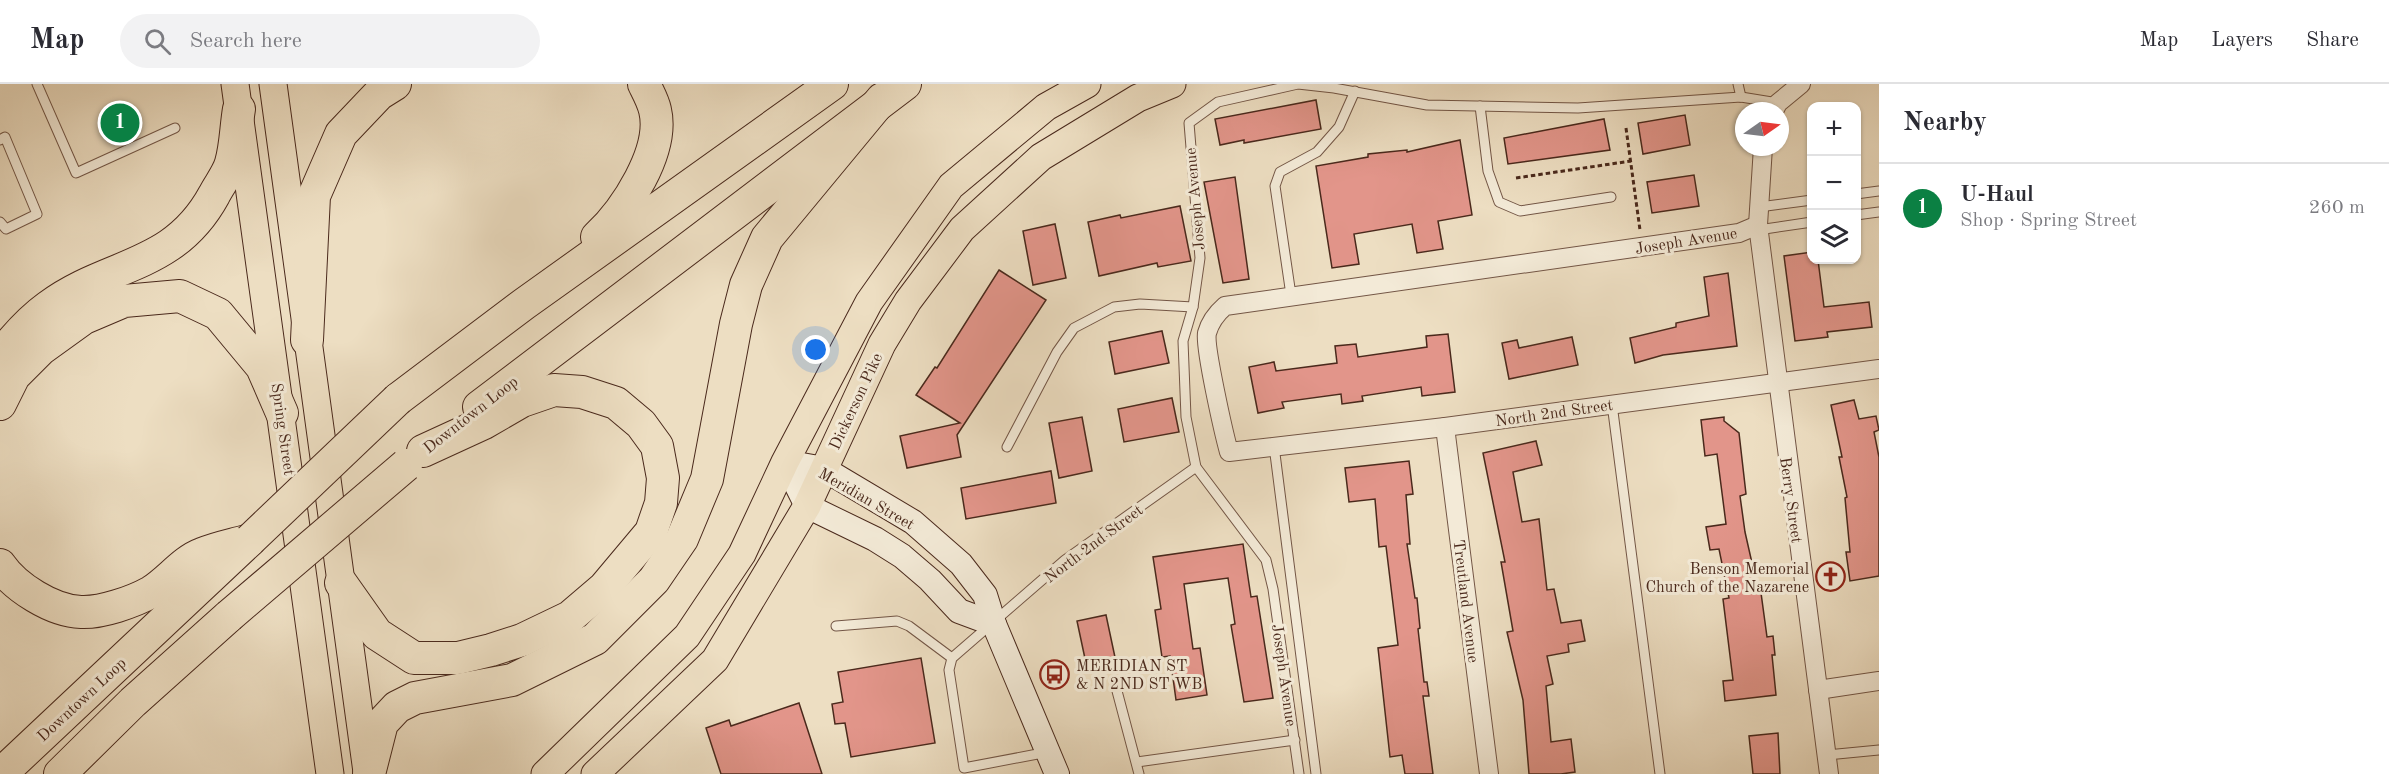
<!DOCTYPE html>
<meta charset="utf-8">
<style>
:root{--surface:#fff;--page:#f2f2f3;--text:#2b2b33;--muted:#7c7c81;--line:#e1e1e2;--accent:#0b8043}
body{margin:0;font-family:"Old Standard TT",serif;background:var(--page);color:var(--text)}
.controls{position:absolute;right:18px;top:18px;display:grid;overflow:hidden;border-radius:12px;box-shadow:0 2px 4px #0004}
.controls button{width:54px;height:54px;display:grid;place-items:center;padding:0;border:0;border-bottom:2px solid var(--line);background:var(--surface);color:var(--text);font:30px sans-serif}
.compass{position:absolute;left:1735px;top:18px;width:54px;height:54px;border-radius:50%;background:var(--surface);box-shadow:0 2px 4px #0004;rotate:76deg}
.you{position:absolute;left:816px;top:266px;width:21px;height:21px;margin:-15px;border:4px solid #fff;border-radius:50%;background:#1a73e8;box-shadow:0 0 0 9px #1a73e833}
.badge{display:grid;place-items:center;width:39px;height:39px;border-radius:50%;background:var(--accent);color:#fff;font-size:20px;font-weight:700}
.pin{position:absolute;translate:-50% -50%;border:3px solid #fff;box-shadow:0 2px 6px #0006}
.list{margin:0;padding:0;list-style:none}
h2{display:flex;justify-content:space-between;align-items:center;height:78px;margin:0;padding:0 24px;font-size:26px}
h2 small{font-size:20px;font-weight:400;color:var(--muted)}
.list li{display:grid;grid-template-columns:39px 1fr auto;gap:18px;align-items:center;box-sizing:border-box;height:90px;padding:0 24px;border-top:2px solid var(--line)}
.list b{display:block;font-size:22px;white-space:nowrap}
.list p{margin:0;font-size:20px;white-space:nowrap;color:var(--muted)}
.list em{font-size:20px;font-style:normal;color:var(--muted)}
.icon{flex:none;width:33px;height:33px;fill:none;stroke:currentColor;stroke-width:2;stroke-linecap:round;stroke-linejoin:round}
.map{position:relative;flex:none;width:1879px;height:690px;overflow:hidden}
header{display:flex;align-items:center;gap:36px;box-sizing:border-box;height:84px;padding:0 30px;background:var(--surface);border-bottom:2px solid var(--line)}
header strong{font-size:28px}
nav{display:flex;gap:33px;margin-inline-start:auto;font-size:21px}
.search{width:420px;height:54px;background:var(--page);display:flex;align-items:center;gap:15px;box-sizing:border-box;padding:0 21px;border-radius:33px;color:var(--muted);font-size:22px}
main{display:flex}
aside{flex:1;background:var(--surface)}
.map>svg:first-child{display:block}
.building{fill:#e2958a;stroke:#4a291c;stroke-width:1.5}
.lines{fill:none;stroke-linecap:round;stroke-linejoin:round}
.lane-casing{stroke:#735646;stroke-width:11}
.street-casing{stroke:#735646;stroke-width:20}
.secondary-casing{stroke:#4a291c;stroke-width:26}
.primary-casing{stroke:#4a291c;stroke-width:29}
.highway-casing{stroke:#4a291c;stroke-width:34}
.path{stroke:#4a291c;stroke-width:3;stroke-dasharray:4.5 3;stroke-linecap:butt}
.lane{stroke:#f3ead7;stroke-width:9}
.street{stroke:#f3ead7;stroke-width:18}
.secondary{stroke:#f3ead7;stroke-width:24}
.primary{stroke:#eddec2;stroke-width:27}
.highway{stroke:#eddec2;stroke-width:32}
.highway-bridge-casing{stroke:#4a291c;stroke-width:34;stroke-linecap:butt}
.highway-bridge{stroke:#eddec2;stroke-width:32}
.labels{text-anchor:middle;stroke-width:6;stroke-linejoin:round;paint-order:stroke}
.street-label{font-size:16px;fill:#4a291c;stroke:#f3ead7}
.poi-label{font-size:16px;fill:#4a291c;stroke:#f3ead7;text-anchor:end}
</style>
<header>
<strong>Map</strong>
<div class="search"><svg class="icon" aria-label="search" viewBox="0 0 24 24"><circle cx="10" cy="10" r="6"/><path d="M15 15l6 6"/></svg>Search here</div>
<nav><a>Map</a><a>Layers</a><a>Share</a></nav>
</header>
<main>
<div class="map">
<svg width="1879" height="690" viewBox="0 0 1879 690">
<rect width="100%" height="100%" fill="#eddec2"/>
<filter id="stains"><feTurbulence type="fractalNoise" baseFrequency=".00333" numOctaves="4"/><feColorMatrix values="0 0 0 0 .2 0 0 0 0 .09 0 0 0 0 .02 0 0 0 .5 -.17"/></filter>
<radialGradient id="worn" r=".72"><stop offset=".6" stop-color="#630" stop-opacity="0"/><stop offset="1" stop-color="#630" stop-opacity=".3"/></radialGradient>
<g class="building">
<path d="M 1316,16 L 1321,45 L 1244,59 L 1244,56 L 1220,61 L 1215,35 Z"/>
<path d="M 1685,31 L 1690,61 L 1643,70 L 1638,39 Z"/>
<path d="M 1604,35 L 1610,66 L 1508,80 L 1504,54 Z"/>
<path d="M 1460,56 L 1472,131 L 1438,137 L 1443,165 L 1417,169 L 1412,140 L 1354,150 L 1359,180 L 1332,184 L 1316,82 L 1368,73 L 1368,70 L 1407,66 L 1407,68 Z"/>
<path d="M 1694,91 L 1699,122 L 1652,129 L 1647,98 Z"/>
<path d="M 1235,93 L 1249,195 L 1223,199 L 1204,98 Z"/>
<path d="M 1180,122 L 1191,177 L 1158,183 L 1157,179 L 1099,192 L 1088,138 L 1120,131 L 1121,134 Z"/>
<path d="M 1055,140 L 1066,194 L 1033,201 L 1023,147 Z"/>
<path d="M 1812,168 L 1812,176 L 1818,176 L 1824,223 L 1869,218 L 1872,243 L 1827,248 L 1828,253 L 1795,257 L 1784,172 Z"/>
<path d="M 999,186 L 1046,216 L 957,351 L 961,373 L 907,384 L 900,352 L 960,339 L 916,311 L 935,283 L 937,284 Z"/>
<path d="M 1728,189 L 1737,262 L 1663,271 L 1635,279 L 1630,254 L 1676,243 L 1676,239 L 1709,232 L 1704,193 Z"/>
<path d="M 1162,247 L 1169,279 L 1115,290 L 1109,258 Z"/>
<path d="M 1448,250 L 1455,308 L 1422,312 L 1421,303 L 1362,312 L 1363,317 L 1342,320 L 1341,310 L 1282,318 L 1284,324 L 1258,329 L 1249,283 L 1274,278 L 1276,287 L 1337,279 L 1335,262 L 1356,260 L 1358,273 L 1427,263 L 1426,252 Z"/>
<path d="M 1572,253 L 1578,281 L 1509,295 L 1502,259 L 1517,256 L 1519,264 Z"/>
<path d="M 1172,314 L 1179,348 L 1124,358 L 1118,325 Z"/>
<path d="M 1854,316 L 1859,335 L 1876,332 L 1879,346 L 1874,348 L 1879,373 L 1879,492 L 1850,497 L 1846,468 L 1850,468 L 1845,414 L 1847,413 L 1839,373 L 1842,373 L 1831,321 Z"/>
<path d="M 1082,333 L 1092,387 L 1059,394 L 1049,339 Z"/>
<path d="M 1724,333 L 1724,337 L 1739,349 L 1746,410 L 1740,412 L 1745,448 L 1759,510 L 1761,509 L 1767,553 L 1773,552 L 1775,571 L 1772,571 L 1776,611 L 1725,617 L 1723,597 L 1733,596 L 1723,515 L 1729,514 L 1719,465 L 1710,466 L 1706,443 L 1726,440 L 1717,370 L 1705,372 L 1701,336 Z"/>
<path d="M 1536,357 L 1542,381 L 1513,388 L 1522,438 L 1539,435 L 1547,506 L 1554,505 L 1561,539 L 1581,536 L 1585,557 L 1568,560 L 1569,568 L 1547,572 L 1553,600 L 1546,602 L 1551,658 L 1571,655 L 1575,688 L 1561,690 L 1529,690 L 1523,616 L 1507,548 L 1513,547 L 1501,478 L 1505,478 L 1483,369 Z"/>
<path d="M 1409,377 L 1413,410 L 1406,411 L 1410,460 L 1407,460 L 1415,514 L 1417,514 L 1420,544 L 1418,545 L 1424,598 L 1427,598 L 1429,612 L 1423,612 L 1433,690 L 1405,690 L 1402,671 L 1390,673 L 1378,564 L 1398,561 L 1386,462 L 1379,463 L 1375,415 L 1349,418 L 1345,384 Z"/>
<path d="M 1051,387 L 1056,419 L 966,435 L 961,404 Z"/>
<path d="M 1243,460 L 1251,513 L 1257,512 L 1273,614 L 1244,618 L 1231,541 L 1235,540 L 1228,494 L 1184,500 L 1193,565 L 1200,564 L 1207,611 L 1176,616 L 1170,572 L 1162,573 L 1155,526 L 1161,525 L 1153,473 Z"/>
<path d="M 1106,531 L 1116,578 L 1087,584 L 1077,537 Z"/>
<path d="M 921,574 L 935,659 L 851,673 L 845,639 L 835,640 L 832,620 L 843,618 L 838,588 Z"/>
<path d="M 799,619 L 822,690 L 721,690 L 706,644 L 729,636 L 731,642 Z"/>
<path d="M 1778,649 L 1780,690 L 1753,690 L 1749,652 Z"/>
</g>
<g class="lines">
<defs>
<g id="lane">
<path d="M 37,0 L 76,89 L 175,44"/>
<path d="M 1738,0 L 1741,13"/>
<path d="M 1480,22 L 1488,87 L 1499,118 L 1520,127 L 1611,113"/>
<path d="M 0,56 L 5,53 L 37,130 L 6,145 L 0,138"/>
<path d="M 1856,110 L 1879,107"/>
<path d="M 1759,123 L 1812,116"/>
<path d="M 1856,131 L 1879,128"/>
<path d="M 1758,146 L 1812,138"/>
<path d="M 1291,211 L 1275,102 L 1280,88 L 1317,68 L 1339,43 L 1355,7"/>
<path d="M 1612,320 L 1660,690"/>
<path d="M 1274,362 L 1316,690"/>
<path d="M 1007,363 L 1057,268 L 1074,244 L 1114,223 L 1140,220 L 1193,223"/>
<path d="M 836,542 L 897,537 L 909,542 L 952,574"/>
<path d="M 1117,607 L 1139,690"/>
<path d="M 1048,668 L 964,684 L 949,586 L 952,574 L 1065,476 L 1196,383"/>
<path d="M 1827,671 L 1879,666"/>
<path d="M 1137,678 L 1295,656"/>
<path d="M 1299,690 L 1273,505 L 1266,476 L 1196,383 L 1186,333 L 1183,257 L 1193,223 L 1200,174 L 1189,39 L 1218,18 L 1298,0 L 1334,4 L 1427,21 L 1578,24 L 1741,13 L 1778,19"/>
</g>
<g id="street">
<path d="M 1774,27 L 1778,19 L 1801,0"/>
<path d="M 1763,63 L 1758,141 L 1829,690"/>
<path d="M 1758,141 L 1739,149 L 1225,222 C 1217,229 1210,238 1207,249 C 1204,262 1224,350 1229,368 L 1445,343 L 1879,285"/>
<path d="M 1445,343 L 1489,690"/>
<path d="M 1818,606 L 1879,597"/>
</g>
<g id="secondary">
<path d="M 785,378 L 824,385 L 913,438 L 961,480 L 985,511 L 994,540 L 1057,690"/>
<path d="M 785,378 L 807,422 L 875,455 L 902,472 L 930,496 L 959,527 L 994,540"/>
</g>
<g id="primary">
<path d="M 235,0 L 330,690"/>
<path d="M 273,0 L 367,688"/>
<path d="M 545,690 L 687,552 L 742,470 L 785,378 L 869,218 L 951,102 L 1046,23 L 1087,0"/>
<path d="M 595,690 L 715,576 L 807,422 L 882,260 L 908,217 L 962,145 L 1041,73 L 1138,14 L 1172,0"/>
</g>
<g id="highway">
<path d="M 597,153 C 625,127 665,67 655,26 C 653,17 648,8 644,0"/>
<path d="M 307,256 L 314,112 L 341,50 L 379,10 L 395,0"/>
<path d="M 0,272 C 14,254 30,236 48,223 C 108,178 173,186 214,111 C 219,101 228,90 231,79 C 236,62 236,42 239,25"/>
<path d="M 398,315 L 524,220 L 832,0"/>
<path d="M 0,320 L 14,292 L 41,265 L 84,234 L 124,217 L 180,212 L 218,230 L 262,283 L 282,329"/>
<path d="M 479,323 L 905,0"/>
<path d="M 0,481 C 15,503 52,527 81,528 C 101,529 133,518 151,508 C 169,497 183,477 202,470 C 216,464 232,461 246,457"/>
<path d="M 341,499 L 377,550 L 414,574 L 458,574 L 491,566 L 522,556 L 570,533 L 604,504 L 651,448 L 661,419 L 663,394 L 657,362 L 641,340 L 616,319 L 582,308 L 554,306 L 522,317 L 484,339 L 423,367"/>
<path d="M 1,690 L 250,456"/>
<path d="M 60,690 L 133,618 L 229,532"/>
<path d="M 369,690 L 382,639 L 397,623 L 415,614 L 512,596 L 595,555 L 654,496 L 682,455 L 707,395 L 736,240 L 746,201 L 767,154 L 882,15"/>
</g>
</defs>
<use href="#lane" class="lane-casing"/>
<use href="#street" class="street-casing"/>
<use href="#secondary" class="secondary-casing"/>
<use href="#primary" class="primary-casing"/>
<use href="#highway" class="highway-casing"/>
<g class="path">
<path d="M 1626,44 L 1640,146"/>
<path d="M 1516,94 L 1631,77"/>
</g>
<use href="#lane" class="lane"/>
<use href="#street" class="street"/>
<use href="#secondary" class="secondary"/>
<use href="#primary" class="primary"/>
<use href="#highway" class="highway"/>
<defs>
<g id="highway-bridge">
<path d="M 250,456 L 398,315"/>
<path d="M 229,532 L 406,381"/>
</g>
</defs>
<use href="#highway-bridge" class="highway-bridge-casing"/>
<use href="#highway-bridge" class="highway-bridge"/>
</g>
<defs>
<symbol id="church-ring" viewBox="-11 -11 22 22"><circle r="9.5" fill="#f3ead7" stroke="#8f2418" stroke-width="1.5"/><path d="M-1.2-6h2.4v3.5h3.3v2.4h-3.3V6h-2.4V-.1h-3.3v-2.4h3.3Z" fill="#8f2418"/></symbol>
<symbol id="bus-ring" viewBox="-11 -11 22 22"><circle r="9.5" fill="#f3ead7" stroke="#8f2418" stroke-width="1.5"/><path d="M-5-6H5V4H4V6H2V4H-2V6H-4V4H-5ZM-3.5-4V0h7V-4ZM-3.5 1.2v1.5H-2V1.2ZM2 1.2v1.5H3.5V1.2Z" fill="#8f2418"/></symbol>
</defs>
<g fill-rule="evenodd">
<use href="#church-ring" x="1814" y="476" width="33" height="33"/>
<use href="#bus-ring" x="1038" y="574" width="33" height="33"/>
</g>
<g class="labels">
<g class="street-label">
<text transform="translate(1194 115) rotate(-95)" y="6">Joseph Avenue</text>
<text transform="translate(1686 156) rotate(-9)" y="6">Joseph Avenue</text>
<text transform="translate(855 317) rotate(-65)" y="6">Dickerson Pike</text>
<text transform="translate(1554 328) rotate(-8)" y="6">North 2nd Street</text>
<text transform="translate(470 330) rotate(-38)" y="6">Downtown Loop</text>
<text transform="translate(284 345) rotate(82)" y="6">Spring Street</text>
<text transform="translate(867 414) rotate(30)" y="6">Meridian Street</text>
<text transform="translate(1792 416) rotate(82)" y="6">Berry Street</text>
<text transform="translate(1093 459) rotate(-37)" y="6">North 2nd Street</text>
<text transform="translate(1467 517) rotate(83)" y="6">Treutland Avenue</text>
<text transform="translate(1285 591) rotate(82)" y="6">Joseph Avenue</text>
<text transform="translate(81 615) rotate(-43)" y="6">Downtown Loop</text>
</g>
<g class="poi-label">
<text x="1809" y="490">Benson Memorial<tspan x="1809" dy="18">Church of the Nazarene</tspan></text>
<text x="1076" y="587" text-anchor="start">MERIDIAN ST<tspan x="1076" dy="18">&amp; N 2ND ST WB</tspan></text>
</g>
</g>
<rect width="100%" height="100%" filter="url(#stains)"/>
<rect width="100%" height="100%" fill="url(#worn)"/>
</svg>
<div class="controls">
<button>+</button>
<button>−</button>
<button><svg class="icon" aria-label="layers" viewBox="0 0 24 24"><path d="M12 4l9 5-9 5-9-5zM3 14l9 5 9-5"/></svg></button>
</div>
<svg class="compass" viewBox="-18 -18 36 36"><path d="M0-13l5 13h-10z" fill="#e53935"/><path d="M0 13l5-13h-10z" fill="#7c7c81"/></svg>
<div class="you"></div>
<div class="pin badge" style="left:120px;top:39px">1</div>
</div>
<aside>
<h2>Nearby<small></small></h2>
<ul class="list">
<li><span class="badge">1</span><div><b>U-Haul</b><p>Shop · Spring Street</p></div><em>260 m</em></li>
</ul>
</aside>
</main>
